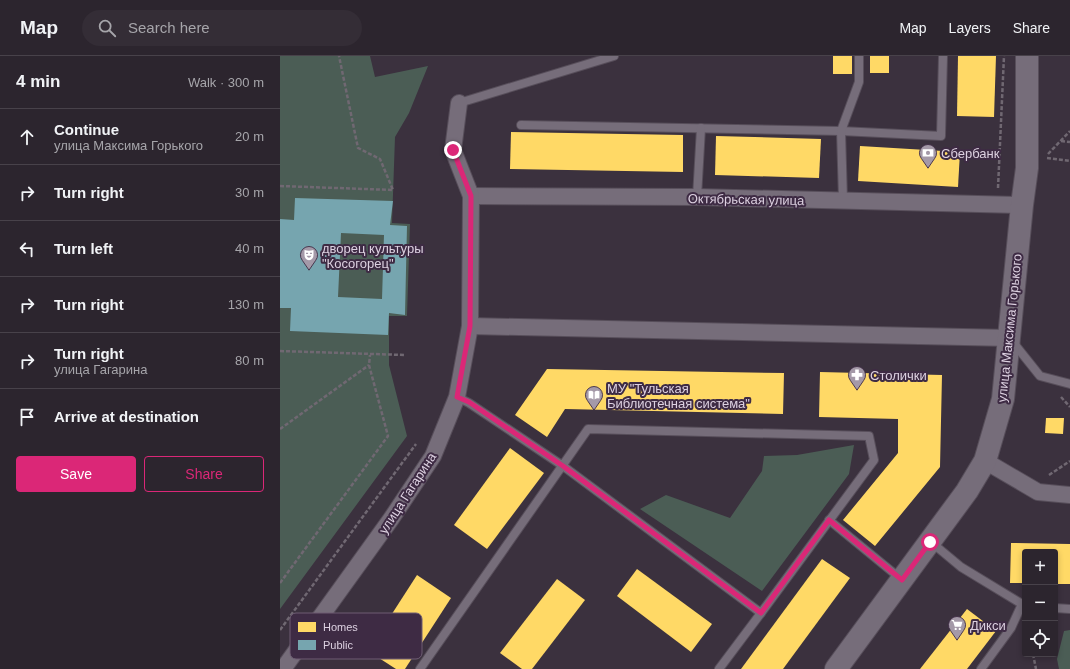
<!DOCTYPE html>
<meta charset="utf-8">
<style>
:root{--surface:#2c252e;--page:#342d36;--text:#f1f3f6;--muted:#a6a5aa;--line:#48424a;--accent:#db2777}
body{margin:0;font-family:Helvetica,sans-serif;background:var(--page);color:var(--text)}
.controls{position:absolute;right:12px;bottom:12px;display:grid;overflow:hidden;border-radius:4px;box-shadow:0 2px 6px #0003}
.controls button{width:36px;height:36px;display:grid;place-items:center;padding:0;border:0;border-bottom:1px solid var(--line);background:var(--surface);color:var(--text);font:20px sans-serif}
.stop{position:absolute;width:12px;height:12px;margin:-9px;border:3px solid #db2777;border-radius:50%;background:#fff}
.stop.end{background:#db2777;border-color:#fff;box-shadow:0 1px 4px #0008}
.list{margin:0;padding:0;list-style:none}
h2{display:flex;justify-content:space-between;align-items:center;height:52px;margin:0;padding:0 16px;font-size:17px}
h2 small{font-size:13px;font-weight:400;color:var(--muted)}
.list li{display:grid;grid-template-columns:26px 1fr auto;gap:12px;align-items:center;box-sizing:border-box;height:56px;padding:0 16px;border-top:1px solid var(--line)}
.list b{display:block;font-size:15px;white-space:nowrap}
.list p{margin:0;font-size:13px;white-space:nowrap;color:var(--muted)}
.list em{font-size:13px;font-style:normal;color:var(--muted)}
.actions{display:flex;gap:8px;padding:12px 16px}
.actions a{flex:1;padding:9px 0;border:1px solid var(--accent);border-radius:4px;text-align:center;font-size:14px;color:var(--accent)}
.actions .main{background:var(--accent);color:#fff}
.icon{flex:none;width:22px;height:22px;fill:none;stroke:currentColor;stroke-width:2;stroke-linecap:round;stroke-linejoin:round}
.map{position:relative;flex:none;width:790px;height:613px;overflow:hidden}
header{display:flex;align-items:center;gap:24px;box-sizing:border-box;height:56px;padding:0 20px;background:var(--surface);border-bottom:1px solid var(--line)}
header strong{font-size:19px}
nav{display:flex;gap:22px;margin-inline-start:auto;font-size:14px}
.search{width:280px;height:36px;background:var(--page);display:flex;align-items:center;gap:10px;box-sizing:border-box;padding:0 14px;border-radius:22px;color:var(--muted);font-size:15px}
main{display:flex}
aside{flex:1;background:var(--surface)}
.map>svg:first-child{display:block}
.green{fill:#4b5d55}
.homes{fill:#ffd966}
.public{fill:#76a5af;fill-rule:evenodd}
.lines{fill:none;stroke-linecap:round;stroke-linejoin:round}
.lane-casing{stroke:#574e5a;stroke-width:10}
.street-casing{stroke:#574e5a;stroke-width:18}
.secondary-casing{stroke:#574e5a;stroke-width:24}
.path{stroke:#706872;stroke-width:2.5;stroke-dasharray:4 2;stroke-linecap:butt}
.lane{stroke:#766d7a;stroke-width:8}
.street{stroke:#766d7a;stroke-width:16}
.secondary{stroke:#766d7a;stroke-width:22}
.route{stroke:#db2777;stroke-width:5}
.labels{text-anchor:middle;stroke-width:4;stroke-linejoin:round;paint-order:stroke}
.poi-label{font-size:13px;fill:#ddd1e1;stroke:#3e2b44;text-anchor:start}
.street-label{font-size:13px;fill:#ddd1e1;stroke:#3e2b44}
.key{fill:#3e2b44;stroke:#6e5d73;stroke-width:1}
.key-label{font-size:11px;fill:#ddd1e1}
</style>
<header>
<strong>Map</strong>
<div class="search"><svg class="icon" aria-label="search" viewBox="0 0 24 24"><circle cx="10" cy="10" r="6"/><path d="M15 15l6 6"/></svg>Search here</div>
<nav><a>Map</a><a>Layers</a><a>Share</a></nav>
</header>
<main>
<aside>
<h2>4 min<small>Walk · 300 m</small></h2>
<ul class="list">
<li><svg class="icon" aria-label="ahead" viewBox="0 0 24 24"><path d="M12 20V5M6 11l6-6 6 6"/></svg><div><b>Continue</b><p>улица Максима Горького</p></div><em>20 m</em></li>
<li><svg class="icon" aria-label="right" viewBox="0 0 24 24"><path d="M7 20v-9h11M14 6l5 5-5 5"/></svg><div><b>Turn right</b></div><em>30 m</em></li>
<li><svg class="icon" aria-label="left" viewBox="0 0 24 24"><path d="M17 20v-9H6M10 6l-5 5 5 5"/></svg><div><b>Turn left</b></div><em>40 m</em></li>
<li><svg class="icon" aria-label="right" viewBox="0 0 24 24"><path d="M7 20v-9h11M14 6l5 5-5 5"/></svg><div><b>Turn right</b></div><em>130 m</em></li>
<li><svg class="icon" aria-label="right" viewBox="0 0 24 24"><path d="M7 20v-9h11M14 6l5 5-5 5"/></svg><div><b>Turn right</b><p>улица Гагарина</p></div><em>80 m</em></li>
<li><svg class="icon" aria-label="arrive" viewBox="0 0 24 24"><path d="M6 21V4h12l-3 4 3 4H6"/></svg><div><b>Arrive at destination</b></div></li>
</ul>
<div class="actions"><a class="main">Save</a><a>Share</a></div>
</aside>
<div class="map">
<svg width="790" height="613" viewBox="0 0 790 613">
<rect width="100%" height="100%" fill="#3b313e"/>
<g class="green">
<path d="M 0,0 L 90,0 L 95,21 L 148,10 L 129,57 L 115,81 L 112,167 L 130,168 L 127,260 L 109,260 L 109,309 L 127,380 L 0,553 Z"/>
<path d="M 574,389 L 569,418 L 482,535 L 360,453 L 386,439 L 450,462 L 482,415 L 484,400 L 517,399 Z"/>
<path d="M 790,574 L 790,613 L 779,613 L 777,603 L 784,575 Z"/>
</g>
<g class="homes">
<rect x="553" y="0" width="19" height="18"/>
<rect x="590" y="0" width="19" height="17"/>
<path d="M 678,0 L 716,0 L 714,61 L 677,60 Z"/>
<path d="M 231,76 L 403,79 L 403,116 L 230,113 Z"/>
<path d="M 436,80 L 541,83 L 539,122 L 435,119 Z"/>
<path d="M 580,90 L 680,96 L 678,131 L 578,125 Z"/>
<path d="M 267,313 L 504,317 L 503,358 L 285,353 L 267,381 L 235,359 Z"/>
<path d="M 540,316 L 662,319 L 660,411 L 595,490 L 563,464 L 618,397 L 618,363 L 539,361 Z"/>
<path d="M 766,362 L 784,362 L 783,378 L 765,377 Z"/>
<path d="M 230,392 L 264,417 L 207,493 L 174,469 Z"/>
<path d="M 731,487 L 790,488 L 790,528 L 775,528 L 775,496 L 745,496 L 745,527 L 730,527 Z"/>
<path d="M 542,503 L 570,522 L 503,613 L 461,613 Z"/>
<path d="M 357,513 L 432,568 L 411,596 L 337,540 Z"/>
<path d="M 137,519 L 171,542 L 125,613 L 116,613 L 88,595 Z"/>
<path d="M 277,523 L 305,544 L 252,613 L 242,613 L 220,597 Z"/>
<path d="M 687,553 L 716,575 L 687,613 L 640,613 Z"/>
</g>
<path class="public" d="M 15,142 L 113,145 L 110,169 L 127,170 L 125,259 L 109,257 L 108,279 L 10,275 L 11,252 L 0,252 L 0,163 L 14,164 ZM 61,177 L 104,179 L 102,243 L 58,241 Z"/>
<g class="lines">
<defs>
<g id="lane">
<path d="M 179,47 L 334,0"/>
<path d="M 241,69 L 561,75 L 661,80 L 663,0"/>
<path d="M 417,141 L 421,72"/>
<path d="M 563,144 L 561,75 L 579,26 L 579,0"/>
<path d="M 732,285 L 760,320 L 790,328"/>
<path d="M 549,464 L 621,523"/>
<path d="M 651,486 L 681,511 L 742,548 L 731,572 L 701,613"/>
<path d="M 775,552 L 790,553"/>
<path d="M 140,613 L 308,373 L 589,380 L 594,404 L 481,557 L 283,410 L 189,347 L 177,341"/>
<path d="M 439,613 L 481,557"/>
</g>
<g id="street">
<path d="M 191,140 L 417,141 L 742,149"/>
<path d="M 190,270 L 729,282"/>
<path d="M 705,405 L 758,436 L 790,439"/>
<path d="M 3,613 L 111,463 L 153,400 L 177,341 L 190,270 L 191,140 L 173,94 L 179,47"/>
</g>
<path id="secondary" d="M 556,613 L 687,435 L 705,405 L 723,343 L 742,149 L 747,112 L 747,0"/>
</defs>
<use href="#lane" class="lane-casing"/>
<use href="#street" class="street-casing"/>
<use href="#secondary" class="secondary-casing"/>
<g class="path">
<path d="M 781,85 L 790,86"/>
<path d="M 768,98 L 790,75"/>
<path d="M 767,102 L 790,105"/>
<path d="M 0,130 L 113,134 L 100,103 L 78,92 L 59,0"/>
<path d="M 718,132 L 724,0"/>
<path d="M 0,295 L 124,299"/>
<path d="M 781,341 L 790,351"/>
<path d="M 0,373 L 89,309"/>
<path d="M 769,419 L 790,405"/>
<path d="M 0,527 L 108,380 L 89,309 L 90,299"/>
<path d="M 0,574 L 136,388"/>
<path d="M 753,598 L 756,613"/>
</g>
<use href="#lane" class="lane"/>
<use href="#street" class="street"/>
<use href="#secondary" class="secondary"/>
</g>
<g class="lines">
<path class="route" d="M 173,94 L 191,140 L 190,270 L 177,341 L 189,346 L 283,410 L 481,557 L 549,464 L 622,524 L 650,486"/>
</g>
<defs>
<symbol id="bank-pin" viewBox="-11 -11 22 30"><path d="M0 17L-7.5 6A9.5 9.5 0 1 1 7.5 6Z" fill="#a499a8" stroke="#3e2b44"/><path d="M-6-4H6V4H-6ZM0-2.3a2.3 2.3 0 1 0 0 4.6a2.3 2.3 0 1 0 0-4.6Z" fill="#fff"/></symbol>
<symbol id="theatre-pin" viewBox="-11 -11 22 30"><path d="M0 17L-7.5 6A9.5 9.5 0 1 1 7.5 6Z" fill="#a499a8" stroke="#3e2b44"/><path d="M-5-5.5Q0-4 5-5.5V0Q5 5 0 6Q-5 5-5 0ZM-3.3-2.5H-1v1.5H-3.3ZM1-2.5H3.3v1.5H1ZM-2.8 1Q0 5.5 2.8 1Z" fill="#fff"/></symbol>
<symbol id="pharmacy-pin" viewBox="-11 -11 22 30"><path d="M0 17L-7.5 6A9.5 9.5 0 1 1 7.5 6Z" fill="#a499a8" stroke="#3e2b44"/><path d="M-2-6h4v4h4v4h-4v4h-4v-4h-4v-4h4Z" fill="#fff"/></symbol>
<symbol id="library-pin" viewBox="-11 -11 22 30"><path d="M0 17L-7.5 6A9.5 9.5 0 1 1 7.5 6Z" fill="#a499a8" stroke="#3e2b44"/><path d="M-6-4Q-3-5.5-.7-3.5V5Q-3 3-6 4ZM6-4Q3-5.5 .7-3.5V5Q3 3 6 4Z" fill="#fff"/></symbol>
<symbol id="supermarket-pin" viewBox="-11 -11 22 30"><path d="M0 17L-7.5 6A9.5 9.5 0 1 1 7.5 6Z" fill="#a499a8" stroke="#3e2b44"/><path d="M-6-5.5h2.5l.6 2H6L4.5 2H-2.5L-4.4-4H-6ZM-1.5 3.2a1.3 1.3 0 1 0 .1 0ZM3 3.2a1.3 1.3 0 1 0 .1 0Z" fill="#fff"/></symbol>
</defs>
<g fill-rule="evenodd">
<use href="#bank-pin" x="638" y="87" width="20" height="27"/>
<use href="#theatre-pin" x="19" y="189" width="20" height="27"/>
<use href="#pharmacy-pin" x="567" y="309" width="20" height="27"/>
<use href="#library-pin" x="304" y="329" width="20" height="27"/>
<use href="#supermarket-pin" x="667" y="559" width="20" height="27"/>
</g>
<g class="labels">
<g class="poi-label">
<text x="661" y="102">Сбербанк</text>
<text x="42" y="197">дворец культуры<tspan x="42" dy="15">"Косогорец"</tspan></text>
<text x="590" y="324">Столички</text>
<text x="327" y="337">МУ "Тульская<tspan x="327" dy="15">Библиотечная система"</tspan></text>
<text x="690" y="574">Дикси</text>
</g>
<g class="street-label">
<text transform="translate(466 143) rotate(1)" y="5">Октябрьская улица</text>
<text transform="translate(729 272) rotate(-84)" y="5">улица Максима Горького</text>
<text transform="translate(127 437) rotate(-57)" y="5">улица Гагарина</text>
</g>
</g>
<rect x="10" y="557" width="132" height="46" rx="6" class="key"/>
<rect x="18" y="566" width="18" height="10" fill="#ffd966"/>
<rect x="18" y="584" width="18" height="10" fill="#76a5af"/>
<g class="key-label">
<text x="43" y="575">Homes</text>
<text x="43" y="593">Public</text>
</g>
</svg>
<div class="controls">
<button>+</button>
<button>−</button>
<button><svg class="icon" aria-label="locate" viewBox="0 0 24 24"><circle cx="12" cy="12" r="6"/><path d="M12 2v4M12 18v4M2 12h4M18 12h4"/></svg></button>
</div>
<div class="stop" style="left:650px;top:486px"></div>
<div class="stop end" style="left:173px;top:94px"></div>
</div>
</main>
